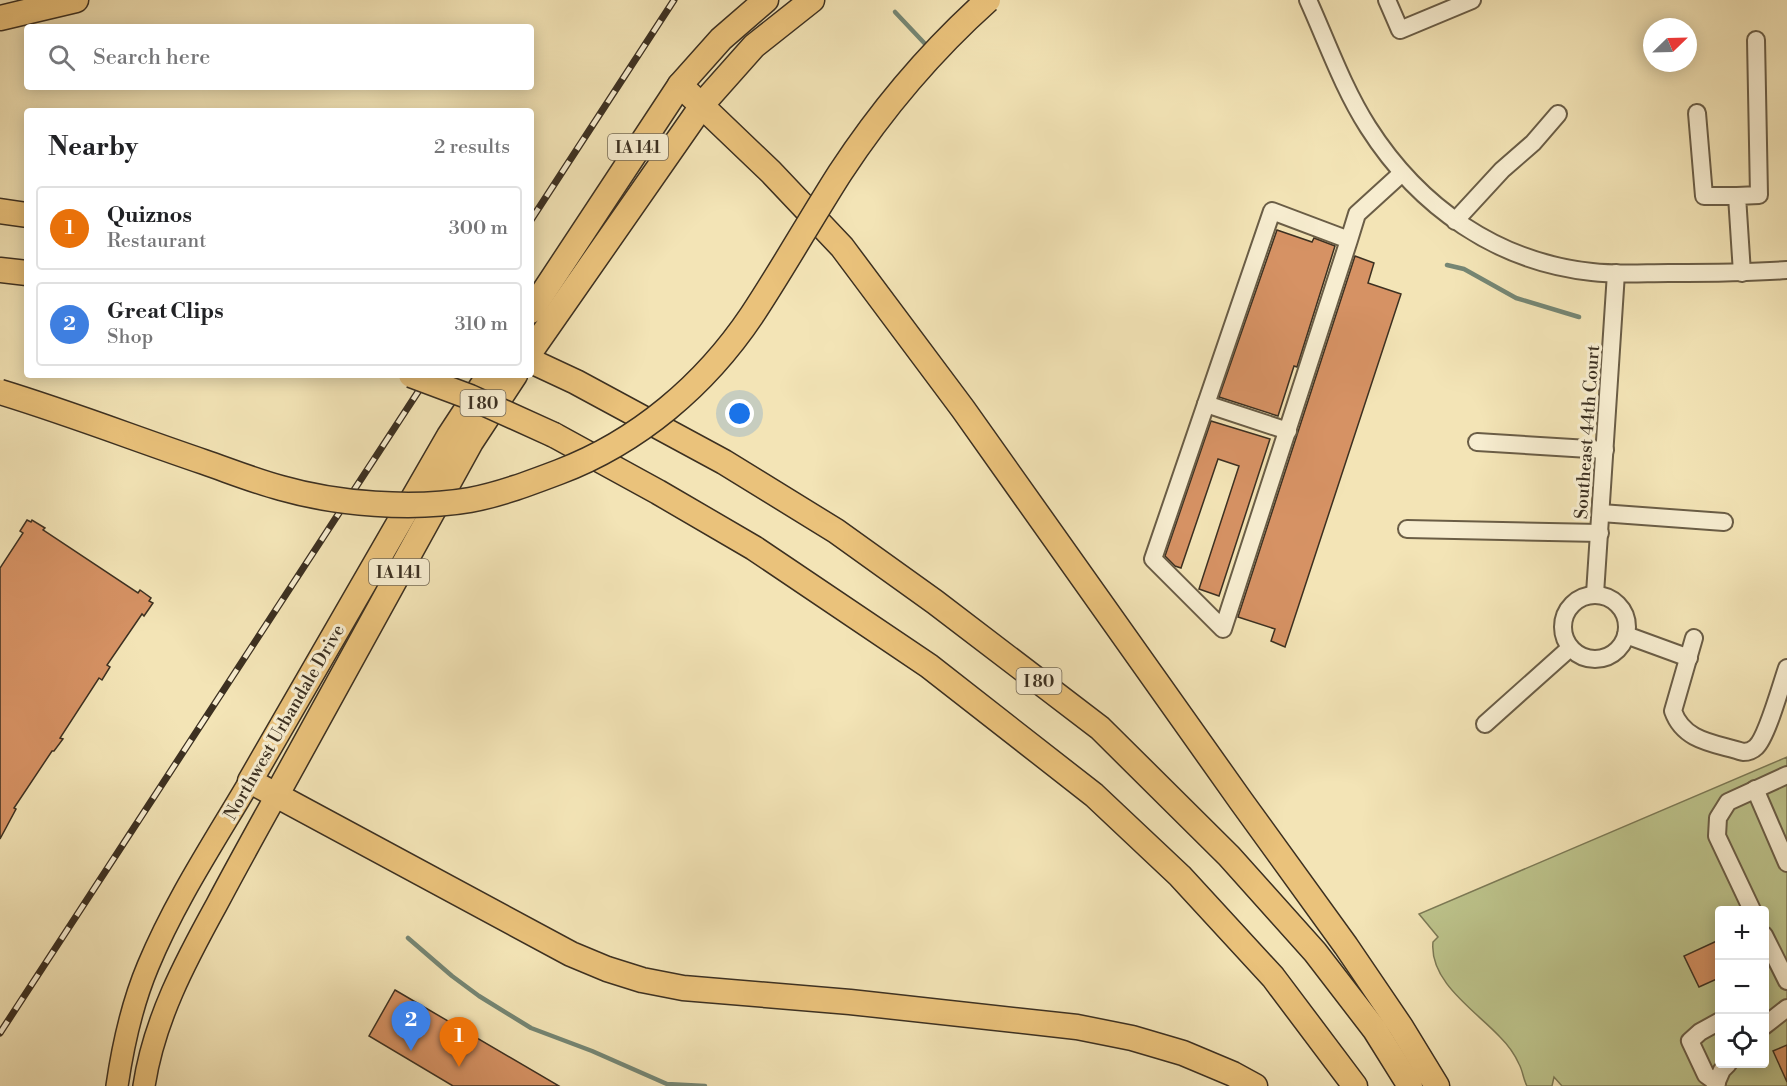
<!DOCTYPE html>
<meta charset="utf-8">
<style>
:root{--surface:#fff;--page:#f6f6f6;--text:#202124;--muted:#757577;--line:#e0e0e0;--accent:#8f2418}
body{margin:0;font-family:"Libre Bodoni",serif;background:var(--page);color:var(--text)}
.controls{position:absolute;right:18px;bottom:18px;display:grid;overflow:hidden;border-radius:6px;box-shadow:0 3px 15px #0003}
.controls button{width:54px;height:54px;display:grid;place-items:center;padding:0;border:0;border-bottom:2px solid var(--line);background:var(--surface);color:var(--text);font:30px sans-serif}
.compass{position:absolute;left:1643px;top:18px;width:54px;height:54px;border-radius:50%;background:var(--surface);box-shadow:0 3px 15px #0003;rotate:67deg}
.you{position:absolute;left:740px;top:414px;width:21px;height:21px;margin:-15px;border:4px solid #fff;border-radius:50%;background:#1a73e8;box-shadow:0 0 0 9px #1a73e833}
.badge{display:grid;place-items:center;width:39px;height:39px;border-radius:50%;background:var(--accent);color:#fff;font-size:20px;font-weight:700}
.pin{position:absolute;translate:-50% -50px;filter:drop-shadow(0 2px 3px #0008)}
.pin::after{content:'';position:absolute;top:32px;width:21px;height:18px;background:inherit;clip-path:polygon(0 0,100% 0,50% 100%)}
.list{margin:0;padding:0;list-style:none}
h2{display:flex;justify-content:space-between;align-items:center;height:78px;margin:0;padding:0 24px;font-size:26px}
h2 small{font-size:20px;font-weight:400;color:var(--muted)}
.list li{display:grid;grid-template-columns:39px 1fr auto;gap:18px;align-items:center;box-sizing:border-box;height:84px;margin:0 12px 12px;padding:0 12px;border:2px solid var(--line);border-radius:6px}
.list b{display:block;font-size:22px;white-space:nowrap}
.list p{margin:0;font-size:20px;white-space:nowrap;color:var(--muted)}
.list em{font-size:20px;font-style:normal;color:var(--muted)}
.icon{flex:none;width:33px;height:33px;fill:none;stroke:currentColor;stroke-width:2;stroke-linecap:round;stroke-linejoin:round}
.map{position:relative;flex:none;width:1787px;height:1086px;overflow:hidden}
.search{position:absolute;background:var(--surface);box-shadow:0 3px 15px #0003;left:24px;top:24px;width:510px;height:66px;display:flex;align-items:center;gap:15px;box-sizing:border-box;padding:0 21px;border-radius:6px;color:var(--muted);font-size:22px}
.panel{position:absolute;background:var(--surface);box-shadow:0 3px 15px #0003;left:24px;top:108px;width:510px;height:270px;border-radius:6px}
.map>svg:first-child{display:block}
.green{fill:#bdc48c;stroke:#7c7a56;stroke-width:1.5;fill-rule:evenodd}
.lines{fill:none;stroke-linecap:round;stroke-linejoin:round}
.stream{stroke:#758674;stroke-width:4.5}
.building{fill:#d69264;stroke:#3c3021;stroke-width:1.5}
.minor-casing{stroke:#6a5d46;stroke-width:20}
.major-casing{stroke:#3c3021;stroke-width:24}
.highway-casing{stroke:#3c3021;stroke-width:27}
.minor{stroke:#f7edd0;stroke-width:16}
.major{stroke:#eac27b;stroke-width:21}
.highway{stroke:#eac27b;stroke-width:24}
.rail-casing{stroke:#3c3021;stroke-width:7}
.rail{stroke:#f7edd0;stroke-width:4.5;stroke-dasharray:14;stroke-linecap:butt}
.highway-bridge-casing{stroke:#3c3021;stroke-width:27;stroke-linecap:butt}
.highway-bridge{stroke:#eac27b;stroke-width:24}
.labels{text-anchor:middle;stroke-width:6;stroke-linejoin:round;paint-order:stroke}
.shield{fill:#f7edd0;stroke:#746956;stroke-width:1.5}
.shield-label{font-size:16px;font-weight:bold;fill:#3c3021}
.street-label{font-size:18px;fill:#3c3021;stroke:#f7edd0}
</style>
<div class="map">
<svg width="1787" height="1086" viewBox="0 0 1787 1086">
<rect width="100%" height="100%" fill="#f3e4b6"/>
<filter id="stains"><feTurbulence type="fractalNoise" baseFrequency=".00333" numOctaves="4"/><feColorMatrix values="0 0 0 0 .2 0 0 0 0 .09 0 0 0 0 .02 0 0 0 .5 -.17"/></filter>
<radialGradient id="worn" r=".72"><stop offset=".6" stop-color="#630" stop-opacity="0"/><stop offset="1" stop-color="#630" stop-opacity=".3"/></radialGradient>
<path class="green" d="M 1787,757 L 1787,1086 L 1562,1086 L 1554,1077 L 1552,1086 L 1527,1086 C 1523,1079 1523,1071 1519,1064 C 1515,1055 1507,1044 1500,1037 C 1476,1011 1429,982 1433,942 L 1438,937 L 1419,914 ZM 1720,910 L 1764,910 L 1764,1064 L 1720,1064 Z"/>
<g class="lines">
<g class="stream">
<path d="M 895,12 L 928,47"/>
<path d="M 1447,265 L 1464,269 L 1516,298 L 1579,317"/>
<path d="M 408,938 L 452,976 L 479,996 L 531,1028 L 592,1051 L 667,1084 L 705,1086"/>
</g>
</g>
<g class="building">
<path d="M 1277,230 L 1312,242 L 1314,238 L 1335,246 L 1297,367 L 1294,366 L 1278,416 L 1219,397 Z"/>
<path d="M 1355,256 L 1374,263 L 1368,283 L 1401,294 L 1285,647 L 1271,641 L 1275,629 L 1238,617 Z"/>
<path d="M 1211,421 L 1270,439 L 1219,596 L 1199,589 L 1239,466 L 1218,459 L 1181,568 L 1175,566 L 1165,556 Z"/>
<path d="M 27,520 L 31,522 L 32,520 L 45,528 L 43,530 L 138,593 L 140,590 L 151,598 L 149,601 L 153,603 L 144,616 L 142,614 L 107,665 L 110,667 L 102,680 L 99,678 L 60,738 L 63,739 L 54,751 L 52,751 L 14,808 L 16,809 L 0,839 L 0,568 L 23,533 L 20,531 Z"/>
<path d="M 1719,940 L 1719,978 L 1699,987 L 1684,956 Z"/>
<path d="M 395,990 L 559,1086 L 453,1086 L 369,1036 Z"/>
<path d="M 1787,1045 L 1787,1082 L 1773,1051 Z"/>
</g>
<g class="lines">
<defs>
<g id="minor">
<path d="M 1308,0 C 1327,42 1343,88 1368,127 C 1419,207 1497,262 1592,272 C 1617,275 1644,273 1669,273 C 1709,273 1748,273 1787,270"/>
<path d="M 1387,0 L 1400,30 L 1472,0"/>
<path d="M 1697,113 L 1704,196 L 1737,196"/>
<path d="M 1455,221 L 1502,170 L 1533,143 L 1558,114"/>
<path d="M 1349,240 L 1272,211 L 1153,559 L 1223,629 L 1349,240 L 1357,214 L 1402,173"/>
<path d="M 1742,273 L 1737,196 L 1759,195 L 1756,40"/>
<path d="M 1206,404 L 1288,431"/>
<path d="M 1477,442 L 1605,450"/>
<path d="M 1601,513 L 1724,522"/>
<path d="M 1407,529 L 1600,533"/>
<path d="M 1595,594 L 1616,273"/>
<circle cx="1595" cy="627" r="32"/>
<path d="M 1626,635 L 1689,658"/>
<path d="M 1694,638 L 1673,711 C 1684,742 1715,743 1743,752 C 1747,752 1752,751 1756,747 C 1767,737 1781,685 1787,668"/>
<path d="M 1485,724 L 1570,648"/>
<path d="M 1755,789 L 1787,863"/>
<path d="M 1752,910 L 1717,836 L 1718,818 L 1728,802 L 1787,775"/>
<path d="M 1764,935 L 1787,981"/>
<path d="M 1764,1026 L 1787,1008"/>
<path d="M 1717,1083 L 1706,1075 L 1690,1041 L 1700,1032 L 1720,1021"/>
<path d="M 1715,1086 L 1722,1070 L 1728,1064"/>
</g>
<g id="major">
<path d="M 117,1086 C 123,1045 132,1004 148,966 C 175,901 214,842 250,781"/>
<path d="M 144,1086 C 154,1020 185,962 217,904 C 236,868 256,832 276,796"/>
</g>
<g id="highway">
<path d="M 0,18 L 76,0"/>
<path d="M 680,85 L 771,172 L 842,247 L 963,409 L 1241,801 L 1346,946 L 1401,1027 L 1437,1086"/>
<path d="M 0,211 L 27,215"/>
<path d="M 0,270 L 27,273"/>
<path d="M 531,311 L 680,85 L 721,39 L 766,0"/>
<path d="M 531,351 L 706,100 L 754,46 L 812,0"/>
<path d="M 531,361 L 576,382 L 724,462 L 836,531 L 935,602 L 1100,728 L 1229,856 L 1315,952 L 1375,1030 L 1410,1086"/>
<path d="M 489,375 L 449,436 L 250,781 L 571,954 L 607,969 L 642,980 L 683,988 L 850,1002 L 1077,1027 L 1132,1038 L 1183,1053 L 1233,1074 L 1255,1086"/>
<path d="M 554,435 L 658,492 L 754,548 L 929,666 L 1094,795 L 1180,876 L 1273,977 L 1355,1086"/>
<path d="M 276,796 L 471,442 L 515,375"/>
</g>
</defs>
<use href="#minor" class="minor-casing"/>
<use href="#major" class="major-casing"/>
<use href="#highway" class="highway-casing"/>
<use href="#minor" class="minor"/>
<use href="#major" class="major"/>
<use href="#highway" class="highway"/>
<defs>
<g id="rail">
<path d="M 531,220 L 674,0"/>
<path d="M 0,1033 L 429,375"/>
</g>
</defs>
<use href="#rail" class="rail-casing"/>
<use href="#rail" class="rail"/>
<defs>
<g id="highway-bridge">
<path d="M 411,375 L 470,397 L 554,435"/>
<path d="M 0,392 C 69,413 136,439 204,462 C 230,471 255,481 281,488 C 337,504 412,510 470,500 C 501,494 530,483 559,472 C 638,442 705,385 752,315 C 783,268 810,220 840,173 C 882,109 931,51 988,0"/>
</g>
</defs>
<use href="#highway-bridge" class="highway-bridge-casing"/>
<use href="#highway-bridge" class="highway-bridge"/>
</g>
<g class="labels">
<g class="shield">
<rect x="608" y="134" width="60" height="26" rx="4.5"/>
<rect x="460.5" y="390" width="45" height="26" rx="4.5"/>
<rect x="369" y="559" width="60" height="26" rx="4.5"/>
<rect x="1016.5" y="668" width="45" height="26" rx="4.5"/>
</g>
<g class="shield-label">
<text x="638" y="153">IA 141</text>
<text x="483" y="409">I 80</text>
<text x="399" y="578">IA 141</text>
<text x="1039" y="687">I 80</text>
</g>
<g class="street-label">
<text transform="translate(1587 432) rotate(-86)" y="6">Southeast 44th Court</text>
<text transform="translate(284 722) rotate(-60)" y="6">Northwest Urbandale Drive</text>
</g>
</g>
<rect width="100%" height="100%" filter="url(#stains)"/>
<rect width="100%" height="100%" fill="url(#worn)"/>
</svg>
<div class="controls">
<button>+</button>
<button>−</button>
<button><svg class="icon" aria-label="locate" viewBox="0 0 24 24"><circle cx="12" cy="12" r="6"/><path d="M12 2v4M12 18v4M2 12h4M18 12h4"/></svg></button>
</div>
<svg class="compass" viewBox="-18 -18 36 36"><path d="M0-13l5 13h-10z" fill="#e53935"/><path d="M0 13l5-13h-10z" fill="#757577"/></svg>
<div class="you"></div>
<div class="pin badge" style="left:459px;top:1067px;background:#e8710a">1</div>
<div class="pin badge" style="left:411px;top:1051px;background:#3f7fe0">2</div>
<div class="search"><svg class="icon" aria-label="search" viewBox="0 0 24 24"><circle cx="10" cy="10" r="6"/><path d="M15 15l6 6"/></svg>Search here</div>
<section class="panel">
<h2>Nearby<small>2 results</small></h2>
<ul class="list">
<li><span class="badge" style="background:#e8710a">1</span><div><b>Quiznos</b><p>Restaurant</p></div><em>300 m</em></li>
<li><span class="badge" style="background:#3f7fe0">2</span><div><b>Great Clips</b><p>Shop</p></div><em>310 m</em></li>
</ul>
</section>
</div>
